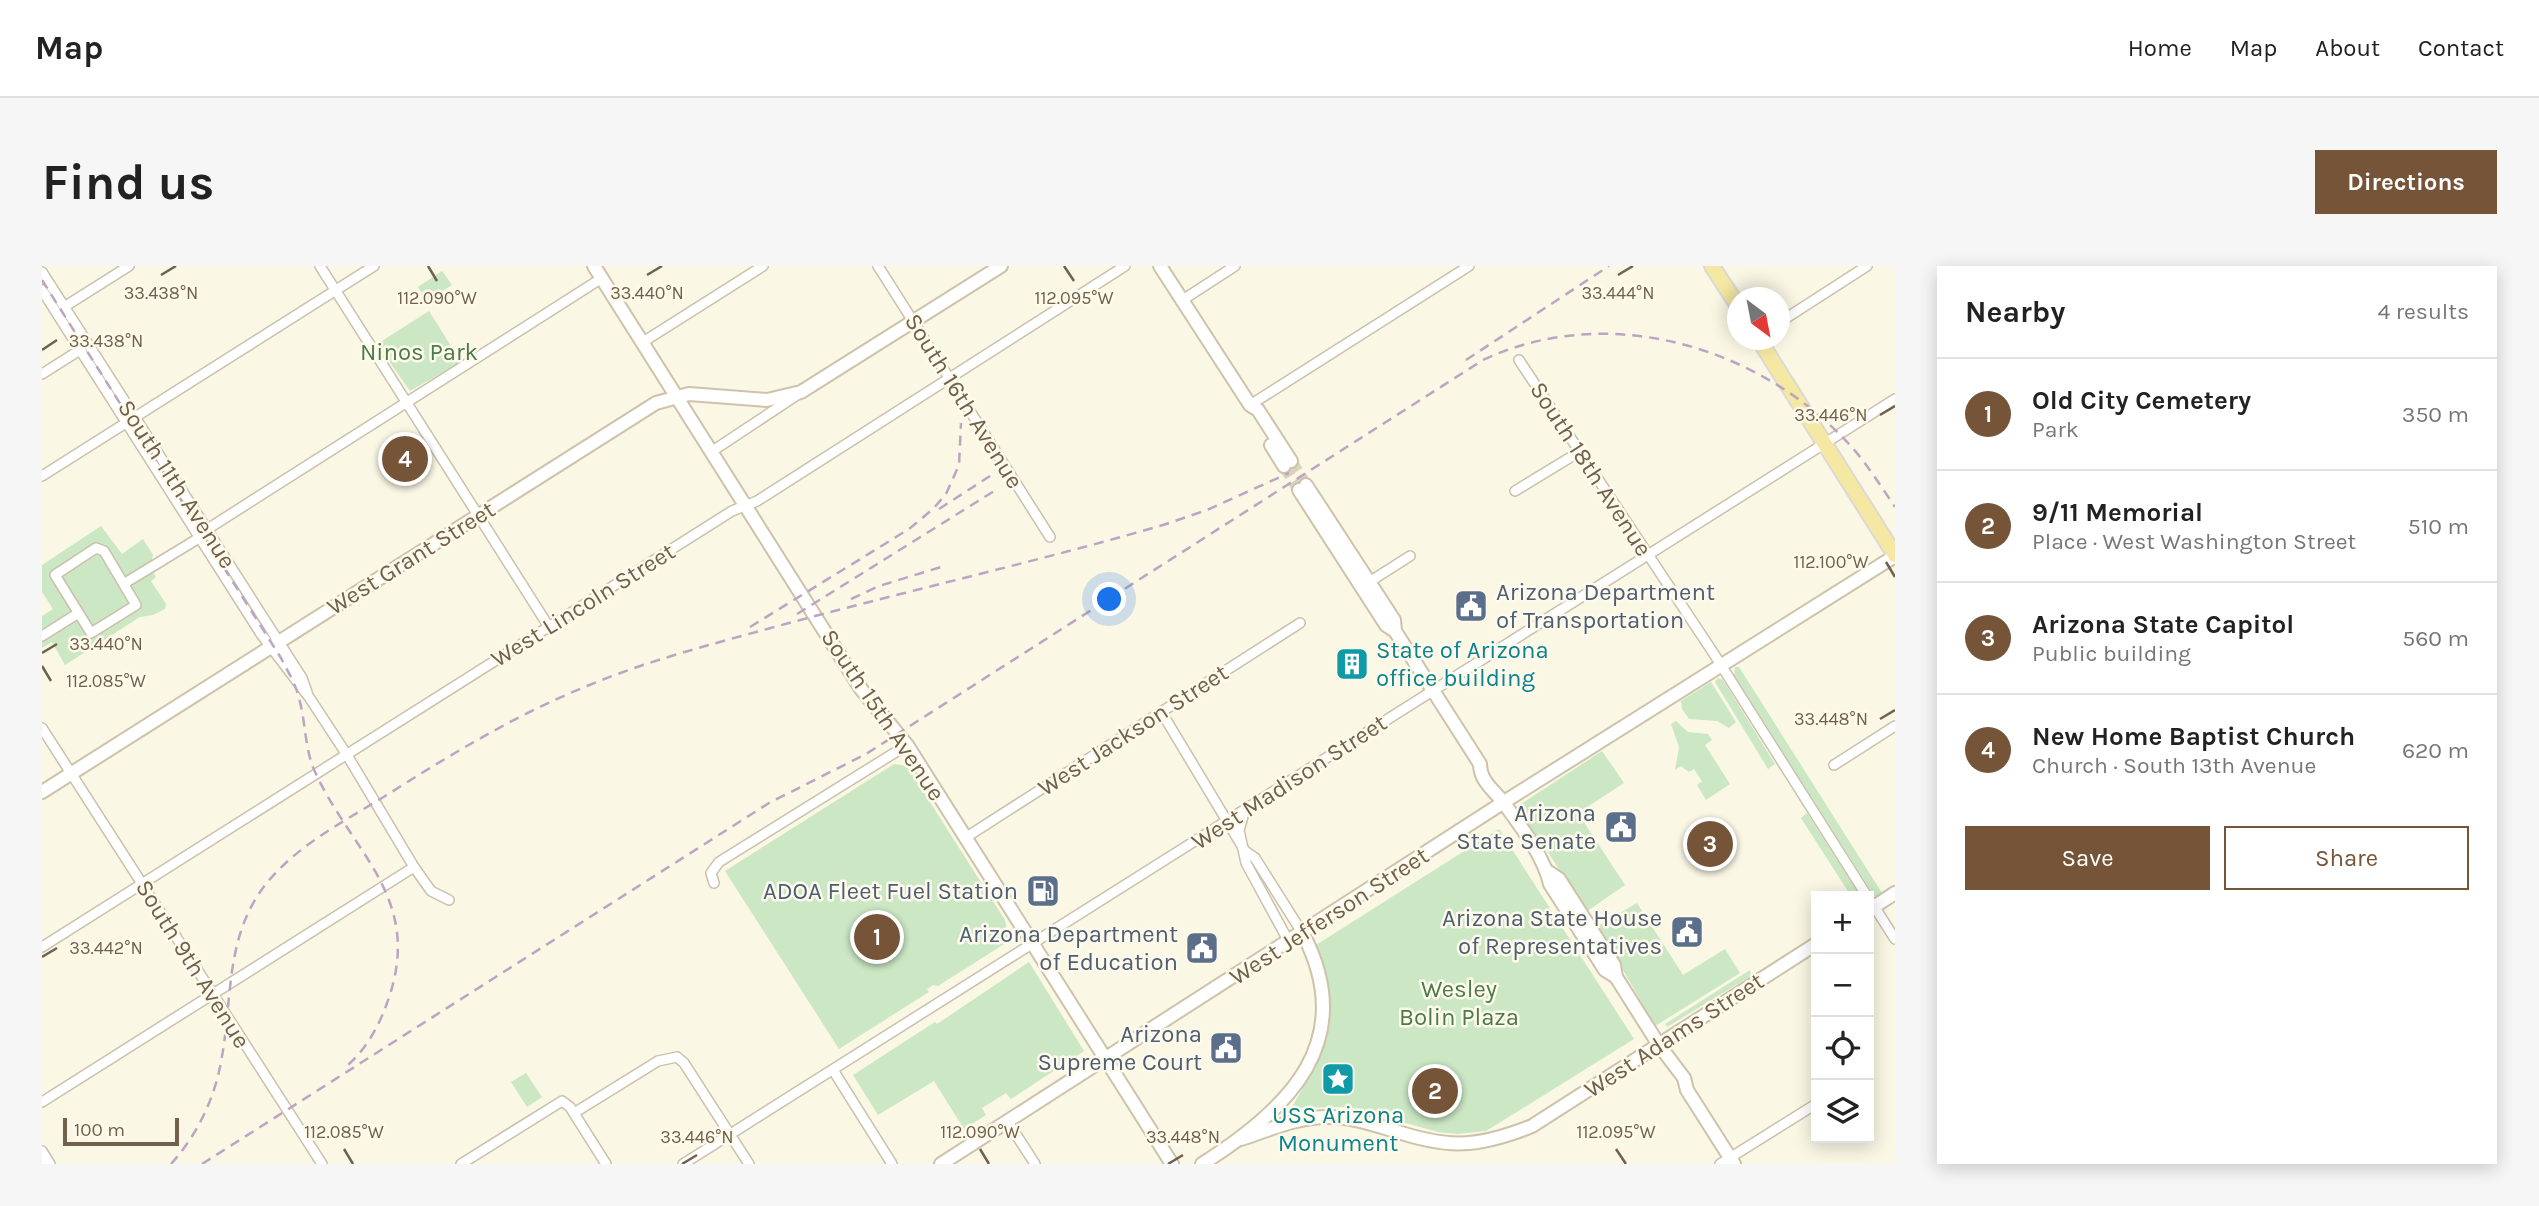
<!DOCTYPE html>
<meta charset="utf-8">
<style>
:root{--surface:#fff;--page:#f6f6f6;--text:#222;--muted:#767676;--line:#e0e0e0;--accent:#755438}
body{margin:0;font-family:Karla,sans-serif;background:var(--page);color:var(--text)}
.controls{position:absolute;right:21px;bottom:21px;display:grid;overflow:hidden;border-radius:0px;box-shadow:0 4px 18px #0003}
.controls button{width:63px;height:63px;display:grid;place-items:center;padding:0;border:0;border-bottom:2px solid var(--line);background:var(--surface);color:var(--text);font:35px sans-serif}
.compass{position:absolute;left:1685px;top:21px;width:63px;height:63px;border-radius:50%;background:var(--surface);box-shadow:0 4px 18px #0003;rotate:148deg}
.scale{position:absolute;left:21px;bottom:18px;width:116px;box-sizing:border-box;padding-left:7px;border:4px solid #71614c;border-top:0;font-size:19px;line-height:24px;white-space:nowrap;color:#71614c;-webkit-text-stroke:5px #fefaeb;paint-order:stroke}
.you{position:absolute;left:1068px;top:334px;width:24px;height:24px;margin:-18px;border:5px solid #fff;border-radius:50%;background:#1a73e8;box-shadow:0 0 0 10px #1a73e833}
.badge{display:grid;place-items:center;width:46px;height:46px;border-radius:50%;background:var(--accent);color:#fff;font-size:23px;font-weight:700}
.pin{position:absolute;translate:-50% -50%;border:4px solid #fff;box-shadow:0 2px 7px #0006}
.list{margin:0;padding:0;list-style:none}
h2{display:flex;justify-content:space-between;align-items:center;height:91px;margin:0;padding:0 28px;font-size:30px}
h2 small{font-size:23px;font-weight:400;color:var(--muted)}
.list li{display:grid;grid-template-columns:46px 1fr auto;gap:21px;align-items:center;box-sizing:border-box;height:112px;padding:0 28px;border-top:2px solid var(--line)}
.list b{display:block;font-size:26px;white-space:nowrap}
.list p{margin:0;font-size:23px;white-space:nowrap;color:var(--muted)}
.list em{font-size:23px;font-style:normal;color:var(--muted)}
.actions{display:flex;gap:14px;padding:21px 28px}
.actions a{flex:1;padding:16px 0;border:2px solid var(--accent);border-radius:0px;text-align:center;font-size:24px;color:var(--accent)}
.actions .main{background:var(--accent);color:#fff}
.icon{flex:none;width:38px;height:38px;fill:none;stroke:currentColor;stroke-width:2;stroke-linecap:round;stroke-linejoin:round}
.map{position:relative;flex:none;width:1853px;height:898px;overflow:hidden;border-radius:0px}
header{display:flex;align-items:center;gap:42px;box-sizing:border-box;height:98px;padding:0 35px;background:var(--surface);border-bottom:2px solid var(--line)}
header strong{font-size:33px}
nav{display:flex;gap:38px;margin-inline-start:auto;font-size:24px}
.intro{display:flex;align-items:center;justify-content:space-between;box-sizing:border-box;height:168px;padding:0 42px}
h1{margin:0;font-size:49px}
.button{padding:18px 32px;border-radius:0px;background:var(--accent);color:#fff;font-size:24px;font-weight:700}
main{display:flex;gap:42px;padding:0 42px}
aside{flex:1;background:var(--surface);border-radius:0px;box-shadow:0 4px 18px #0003}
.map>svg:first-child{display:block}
.green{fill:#cbe7c4}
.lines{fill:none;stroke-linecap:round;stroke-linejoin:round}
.secondary-tunnel{stroke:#d8d2bf;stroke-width:12;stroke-dasharray:12 6;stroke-linecap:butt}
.minor-casing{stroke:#cbc0ac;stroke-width:12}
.secondary-casing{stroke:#cec2aa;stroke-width:16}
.primary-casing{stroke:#ddd9d4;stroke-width:18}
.minor{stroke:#fff;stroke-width:9}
.secondary{stroke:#fff;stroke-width:12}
.primary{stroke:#f4e8a2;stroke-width:14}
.rail{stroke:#bca4c3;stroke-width:2.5;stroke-dasharray:10 7;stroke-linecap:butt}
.ticks{fill:none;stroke:#71614c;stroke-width:2.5}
.labels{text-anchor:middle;stroke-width:5;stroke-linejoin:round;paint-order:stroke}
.park-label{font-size:24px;fill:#4c7b48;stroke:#fefaeb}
.street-label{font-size:24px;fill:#71614c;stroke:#fefaeb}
.service-label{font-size:24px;fill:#4e5e75;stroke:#fefaeb;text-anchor:end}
.culture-label{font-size:24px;fill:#0d838f;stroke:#fefaeb;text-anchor:start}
.ticks-label{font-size:18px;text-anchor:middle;fill:#71614c;stroke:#fefaeb;stroke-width:5;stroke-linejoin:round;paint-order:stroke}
</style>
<header>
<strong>Map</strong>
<nav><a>Home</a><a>Map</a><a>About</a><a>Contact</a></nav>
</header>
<div class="intro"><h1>Find us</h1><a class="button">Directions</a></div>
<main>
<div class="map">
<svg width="1853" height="898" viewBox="0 0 1853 898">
<rect width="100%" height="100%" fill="#faf7e5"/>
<g class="green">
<path d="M 400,5 L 410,19 L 385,35 L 376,21 Z"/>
<path d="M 387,45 L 419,96 L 368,125 L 335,78 Z"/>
<path d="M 59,260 L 80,288 L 101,273 L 111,289 L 108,301 L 114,311 L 109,315 L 124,338 L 123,343 L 111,349 L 98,351 L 23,399 L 10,376 L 0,382 L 0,350 L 11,343 L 0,326 L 0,299 Z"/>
<path d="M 1693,401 L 1697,401 L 1840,627 L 1833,631 L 1692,409 Z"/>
<path d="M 1676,412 L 1681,414 L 1733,498 L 1726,503 L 1673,416 Z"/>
<path d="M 1669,416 L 1694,456 L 1687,462 L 1675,455 L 1647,453 L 1640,443 L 1639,435 Z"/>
<path d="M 1634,455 L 1646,466 L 1666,468 L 1670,474 L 1663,479 L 1688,518 L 1664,534 L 1655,519 L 1660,515 L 1652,503 L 1647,506 L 1639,500 L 1633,504 L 1637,481 L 1629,458 Z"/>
<path d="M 1560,485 L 1582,517 L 1536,547 L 1583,619 L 1541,648 L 1540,639 L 1502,580 L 1492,570 L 1476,540 Z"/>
<path d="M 852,498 L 865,500 L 963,654 L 967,675 L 896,720 L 891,719 L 885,723 L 887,726 L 797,783 L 683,605 Z"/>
<path d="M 1765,547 L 1818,630 L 1809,630 L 1759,552 Z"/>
<path d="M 1457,563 L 1592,773 L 1444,865 L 1415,868 L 1396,866 L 1307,841 L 1253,842 L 1251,839 C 1282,789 1298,736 1274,679 Z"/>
<path d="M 1595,637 L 1641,709 L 1683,683 L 1698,707 L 1613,760 L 1577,697 L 1551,663 Z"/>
<path d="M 987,696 L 1042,785 L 969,833 L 964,827 L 940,842 L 944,849 L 922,863 L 892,815 L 836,849 L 811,809 L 893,756 L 895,758 Z"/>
<path d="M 1708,704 L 1709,710 L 1625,761 L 1623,758 Z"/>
<path d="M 484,807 L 500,831 L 485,841 L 469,816 Z"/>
</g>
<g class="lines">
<g class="secondary-tunnel">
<path d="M 1249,195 L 1264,219"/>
<path d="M 1242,200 L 1257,224"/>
</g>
<defs>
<g id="minor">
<path d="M 278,0 L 507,361"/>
<path d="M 836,0 L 1008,271"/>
<path d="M 0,6 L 260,412 L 265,426"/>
<path d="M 0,24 L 219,368 L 267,431 L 305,489 L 372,601 L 389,625 L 407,634"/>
<path d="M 1139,35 L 1193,0"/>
<path d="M 22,41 L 87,0"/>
<path d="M 1738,56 L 1825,0"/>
<path d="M 601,76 L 721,0"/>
<path d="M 1477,94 L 1672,388 L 1825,630"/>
<path d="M 0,108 L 38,84"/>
<path d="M 1208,139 L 1427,0"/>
<path d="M 669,186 L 755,129"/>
<path d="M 0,210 L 332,0"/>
<path d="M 1473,225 L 1537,186"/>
<path d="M 164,264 L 560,12"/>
<path d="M 54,282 L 62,285 L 94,339 L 49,367 L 13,309 Z"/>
<path d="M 83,317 L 157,272"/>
<path d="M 1324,318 L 1368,290"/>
<path d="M 0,370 L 35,348"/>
<path d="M 1120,447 L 1203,585 L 1213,592 L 1261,668"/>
<path d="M 0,462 L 280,898"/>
<path d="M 1792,499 L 1853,460"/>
<path d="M 1202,547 L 1197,564 L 1204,597 L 1247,676"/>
<path d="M 923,572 L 1258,357"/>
<path d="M 672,617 L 669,607 L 677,596 L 865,479"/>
<path d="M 1830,637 L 1853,673"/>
<path d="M 0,681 L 690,245 L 715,235 L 1083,0"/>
<path d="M 791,804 L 850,898"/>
<path d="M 0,836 L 372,601"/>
<path d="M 532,847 L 616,795 L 635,791 L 642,797 L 707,898"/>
<path d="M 966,856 L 993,898"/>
<path d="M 0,885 L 8,898"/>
<path d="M 419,898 L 520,835 L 528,841 L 564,898"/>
<path d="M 641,898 L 1853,133"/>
<path d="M 1678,898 L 1774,838"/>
</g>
<g id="secondary">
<path d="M 552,0 L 819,423 L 865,479 L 1130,898"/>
<path d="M 1118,0 L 1208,139 L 1216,144 L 1249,195"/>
<path d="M 1229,179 L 1242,200"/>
<path d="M 1264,219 L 1352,354 L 1353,365 L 1438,498 C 1438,517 1455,526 1464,540 C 1480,562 1502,591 1508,618 L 1563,704 L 1574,711"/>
<path d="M 1257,224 L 1344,359 L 1353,365"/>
<path d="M 0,526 L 614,137 L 647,128 L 725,134 L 759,126 L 959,0"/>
<path d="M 1505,605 L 1517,613 L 1572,699 L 1574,711 L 1617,779 L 1642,812 L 1645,824 L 1692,898"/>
<path d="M 1827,644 L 1853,627"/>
<path d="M 1199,873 C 1230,863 1254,851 1287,851 C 1309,851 1330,858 1350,864 C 1406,883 1435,882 1490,860 L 1774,678"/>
<path d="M 0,896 L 1,898"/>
<path d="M 899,898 L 1462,536 L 1853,290"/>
<path d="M 1160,898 C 1247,843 1317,775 1261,668"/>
</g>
<g id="primary">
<path d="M 1670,0 L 1696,40"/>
<path d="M 1717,74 L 1853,289"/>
</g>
</defs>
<use href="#minor" class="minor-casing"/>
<use href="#secondary" class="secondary-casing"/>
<use href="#primary" class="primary-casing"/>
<use href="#minor" class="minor"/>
<use href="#secondary" class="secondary"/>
<use href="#primary" class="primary"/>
<g class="rail">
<path d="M 0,14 L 239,392 C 246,406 255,420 258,436 C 264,460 263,486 274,508 C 312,589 383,634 345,737 C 337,760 324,783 306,799"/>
<path d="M 1424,94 L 1567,0"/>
<path d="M 897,243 L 948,210"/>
<path d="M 809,333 L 837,320 L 899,301"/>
<path d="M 755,348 L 957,222"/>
<path d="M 708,361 L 867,263 L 891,243 L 904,228 L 917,199 L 919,157"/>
<path d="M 129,898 C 155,869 172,834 179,796 C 191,734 182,671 224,618 C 256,578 305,554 348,527 C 411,487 476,448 545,420 C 607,394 671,378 736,360 C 864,325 994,296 1121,259 L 1165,244 L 1247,207"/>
<path d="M 160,898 L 727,537 L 824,488 L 1441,94 C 1564,36 1715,79 1806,177 C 1824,196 1838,219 1853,241"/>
</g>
</g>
<path class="ticks" d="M 386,0 L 395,15M 1022,0 L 1032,15M 119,9 L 134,0M 605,9 L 620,0M 1576,9 L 1591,0M 0,84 L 15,74M 1838,149 L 1853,140M 1844,296 L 1853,311M 0,387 L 15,378M 0,400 L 9,415M 1838,453 L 1853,444M 0,691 L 15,682M 302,883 L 311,898M 938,883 L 947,898M 1574,883 L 1584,898M 640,898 L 655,889M 1126,898 L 1141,889"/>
<defs>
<symbol id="civic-square" viewBox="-11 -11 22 22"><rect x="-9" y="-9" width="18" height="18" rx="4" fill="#5c6f8a" stroke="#fefaeb"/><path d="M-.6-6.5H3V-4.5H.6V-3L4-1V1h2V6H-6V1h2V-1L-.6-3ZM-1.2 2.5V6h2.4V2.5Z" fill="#fff"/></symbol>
<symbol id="building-square" viewBox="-11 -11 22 22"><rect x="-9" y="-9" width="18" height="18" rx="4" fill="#0f9aa8" stroke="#fefaeb"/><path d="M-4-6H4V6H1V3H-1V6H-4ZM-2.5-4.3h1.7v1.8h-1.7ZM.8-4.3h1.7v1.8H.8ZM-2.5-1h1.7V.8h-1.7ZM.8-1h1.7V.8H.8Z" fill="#fff"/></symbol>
<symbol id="fuel-square" viewBox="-11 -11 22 22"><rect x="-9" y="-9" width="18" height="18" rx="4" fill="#5c6f8a" stroke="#fefaeb"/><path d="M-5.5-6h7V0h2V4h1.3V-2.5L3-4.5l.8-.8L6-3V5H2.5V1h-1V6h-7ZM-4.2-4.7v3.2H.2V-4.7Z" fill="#fff"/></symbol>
<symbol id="sight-square" viewBox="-11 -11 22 22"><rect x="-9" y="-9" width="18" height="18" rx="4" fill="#0f9aa8" stroke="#fefaeb"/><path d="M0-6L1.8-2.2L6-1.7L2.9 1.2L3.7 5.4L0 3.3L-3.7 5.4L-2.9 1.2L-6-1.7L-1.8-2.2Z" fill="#fff"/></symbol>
</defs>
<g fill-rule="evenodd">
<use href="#civic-square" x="1410" y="321" width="38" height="38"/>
<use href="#building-square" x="1291" y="379" width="38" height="38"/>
<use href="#civic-square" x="1560" y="542" width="38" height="38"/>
<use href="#fuel-square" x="982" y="606" width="38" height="38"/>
<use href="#civic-square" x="1626" y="647" width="38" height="38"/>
<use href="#civic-square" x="1141" y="663" width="38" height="38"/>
<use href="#civic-square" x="1165" y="763" width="38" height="38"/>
<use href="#sight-square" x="1277" y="794" width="38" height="38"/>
</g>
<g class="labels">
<g class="park-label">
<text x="377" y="94">Ninos Park</text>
<text x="1417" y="731">Wesley<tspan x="1417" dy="28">Bolin Plaza</tspan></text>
</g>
<g class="street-label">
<text transform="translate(922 135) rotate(58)" y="8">South 16th Avenue</text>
<text transform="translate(1549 203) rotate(57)" y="8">South 18th Avenue</text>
<text transform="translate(135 218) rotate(57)" y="8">South 11th Avenue</text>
<text transform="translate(369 292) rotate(-32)" y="8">West Grant Street</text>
<text transform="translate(541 339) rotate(-32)" y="8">West Lincoln Street</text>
<text transform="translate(841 449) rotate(56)" y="8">South 15th Avenue</text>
<text transform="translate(1091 464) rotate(-33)" y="8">West Jackson Street</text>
<text transform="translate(1247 516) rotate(-33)" y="8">West Madison Street</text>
<text transform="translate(1287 650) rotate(-33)" y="8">West Jefferson Street</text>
<text transform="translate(151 698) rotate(58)" y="8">South 9th Avenue</text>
<text transform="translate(1632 769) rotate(-33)" y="8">West Adams Street</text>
</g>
<g class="service-label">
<text x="1454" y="334" text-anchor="start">Arizona Department<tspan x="1454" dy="28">of Transportation</tspan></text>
<text x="1554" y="555">Arizona<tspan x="1554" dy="28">State Senate</tspan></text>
<text x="976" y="633">ADOA Fleet Fuel Station</text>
<text x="1620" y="660">Arizona State House<tspan x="1620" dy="28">of Representatives</tspan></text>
<text x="1136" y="676">Arizona Department<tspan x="1136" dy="28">of Education</tspan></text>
<text x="1160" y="776">Arizona<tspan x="1160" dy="28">Supreme Court</tspan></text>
</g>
<g class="culture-label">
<text x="1334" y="392">State of Arizona<tspan x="1334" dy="28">office building</tspan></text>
<text x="1296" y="857" text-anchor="middle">USS Arizona<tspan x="1296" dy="28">Monument</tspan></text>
</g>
</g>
<g class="ticks-label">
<text x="119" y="33">33.438°N</text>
<text x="605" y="33">33.440°N</text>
<text x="1576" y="33">33.444°N</text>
<text x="395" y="38">112.090°W</text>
<text x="1032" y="38">112.095°W</text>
<text x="64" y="81">33.438°N</text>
<text x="1789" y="155">33.446°N</text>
<text x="1789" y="302">112.100°W</text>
<text x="64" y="384">33.440°N</text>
<text x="64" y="421">112.085°W</text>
<text x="1789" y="459">33.448°N</text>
<text x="64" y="688">33.442°N</text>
<text x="302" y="872">112.085°W</text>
<text x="938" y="872">112.090°W</text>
<text x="1574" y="872">112.095°W</text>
<text x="655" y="877">33.446°N</text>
<text x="1141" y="877">33.448°N</text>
</g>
</svg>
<div class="controls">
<button>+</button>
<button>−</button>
<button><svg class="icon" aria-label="locate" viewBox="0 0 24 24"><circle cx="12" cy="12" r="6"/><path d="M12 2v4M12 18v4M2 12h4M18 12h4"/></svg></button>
<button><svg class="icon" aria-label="layers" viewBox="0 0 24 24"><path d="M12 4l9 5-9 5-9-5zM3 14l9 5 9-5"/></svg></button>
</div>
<svg class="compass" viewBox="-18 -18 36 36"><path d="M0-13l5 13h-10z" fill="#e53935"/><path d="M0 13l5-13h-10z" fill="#767676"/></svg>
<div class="scale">100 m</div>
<div class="you"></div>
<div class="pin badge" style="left:835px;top:671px">1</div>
<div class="pin badge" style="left:1393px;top:825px">2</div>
<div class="pin badge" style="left:1668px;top:578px">3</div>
<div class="pin badge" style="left:363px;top:193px">4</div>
</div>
<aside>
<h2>Nearby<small>4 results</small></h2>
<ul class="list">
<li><span class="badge">1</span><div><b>Old City Cemetery</b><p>Park</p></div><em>350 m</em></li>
<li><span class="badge">2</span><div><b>9/11 Memorial</b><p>Place · West Washington Street</p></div><em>510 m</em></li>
<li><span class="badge">3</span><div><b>Arizona State Capitol</b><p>Public building</p></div><em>560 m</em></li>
<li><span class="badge">4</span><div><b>New Home Baptist Church</b><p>Church · South 13th Avenue</p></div><em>620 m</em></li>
</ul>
<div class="actions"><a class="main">Save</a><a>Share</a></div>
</aside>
</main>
